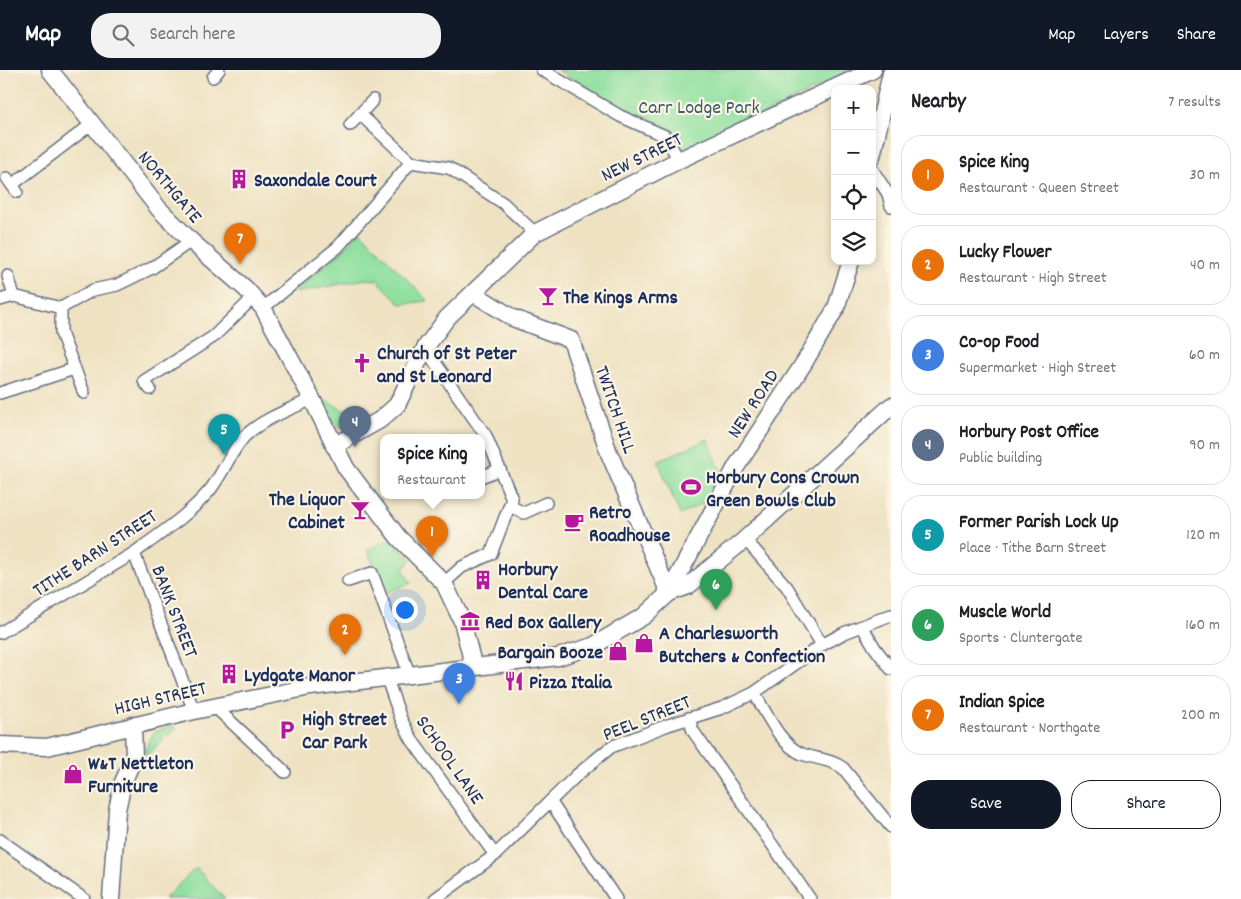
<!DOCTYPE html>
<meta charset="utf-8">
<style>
:root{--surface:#fff;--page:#f2f2f2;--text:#202124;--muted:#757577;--line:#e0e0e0;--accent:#111827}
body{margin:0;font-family:Dekko,sans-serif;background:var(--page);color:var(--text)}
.controls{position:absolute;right:15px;top:15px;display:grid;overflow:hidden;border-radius:10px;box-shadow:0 2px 8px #0003}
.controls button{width:45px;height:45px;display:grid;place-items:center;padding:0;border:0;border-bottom:1px solid var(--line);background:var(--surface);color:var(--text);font:25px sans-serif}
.you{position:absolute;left:404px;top:539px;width:18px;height:18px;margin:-12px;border:4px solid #fff;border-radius:50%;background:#1a73e8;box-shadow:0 0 0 8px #1a73e833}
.badge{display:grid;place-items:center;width:32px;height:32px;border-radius:50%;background:var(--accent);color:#fff;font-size:16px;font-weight:700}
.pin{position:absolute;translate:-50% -41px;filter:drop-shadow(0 1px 2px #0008)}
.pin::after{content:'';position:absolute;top:26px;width:18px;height:15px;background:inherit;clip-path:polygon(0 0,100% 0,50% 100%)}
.popup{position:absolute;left:380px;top:364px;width:105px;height:65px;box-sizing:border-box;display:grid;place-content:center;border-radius:10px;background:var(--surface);filter:drop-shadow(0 1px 4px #0005);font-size:16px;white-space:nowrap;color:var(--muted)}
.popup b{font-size:19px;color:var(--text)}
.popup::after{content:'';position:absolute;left:50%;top:100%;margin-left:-10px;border:10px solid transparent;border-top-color:var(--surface)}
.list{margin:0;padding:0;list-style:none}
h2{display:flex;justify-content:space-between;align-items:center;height:65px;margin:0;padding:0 20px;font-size:21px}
h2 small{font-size:16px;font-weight:400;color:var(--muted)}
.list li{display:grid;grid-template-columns:32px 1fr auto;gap:15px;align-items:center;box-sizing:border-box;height:80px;margin:0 10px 10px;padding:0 10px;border:1px solid var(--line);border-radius:20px}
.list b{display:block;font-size:19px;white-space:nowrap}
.list p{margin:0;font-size:16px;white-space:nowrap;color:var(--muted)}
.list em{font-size:16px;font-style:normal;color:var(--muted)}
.actions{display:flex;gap:10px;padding:15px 20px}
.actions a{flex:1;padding:11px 0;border:1px solid var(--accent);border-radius:20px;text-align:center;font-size:18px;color:var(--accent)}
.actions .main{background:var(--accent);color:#fff}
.icon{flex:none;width:28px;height:28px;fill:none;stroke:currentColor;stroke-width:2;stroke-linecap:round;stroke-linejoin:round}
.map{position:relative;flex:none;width:891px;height:829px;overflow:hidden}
header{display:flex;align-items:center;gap:30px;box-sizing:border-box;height:70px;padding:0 25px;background:var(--accent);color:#fff}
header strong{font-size:24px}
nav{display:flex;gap:28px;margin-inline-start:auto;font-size:18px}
.search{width:350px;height:45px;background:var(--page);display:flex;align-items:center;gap:12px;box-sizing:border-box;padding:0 18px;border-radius:20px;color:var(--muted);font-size:19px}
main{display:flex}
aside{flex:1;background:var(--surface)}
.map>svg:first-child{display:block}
.green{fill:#90e0a0;stroke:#56887f}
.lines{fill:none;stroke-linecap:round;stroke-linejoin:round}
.street-casing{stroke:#656e81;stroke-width:14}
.secondary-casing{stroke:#656e81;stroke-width:19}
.street{stroke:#fff;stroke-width:11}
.secondary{stroke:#fff;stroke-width:16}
.labels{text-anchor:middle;stroke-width:4.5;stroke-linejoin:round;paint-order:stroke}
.park-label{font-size:20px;fill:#385b6e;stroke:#fcf5e5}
.street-label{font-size:20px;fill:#1b2f5e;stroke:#fcf5e5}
.poi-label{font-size:20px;font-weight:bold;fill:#1b2f5e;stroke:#fcf5e5;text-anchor:start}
</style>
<header>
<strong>Map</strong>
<div class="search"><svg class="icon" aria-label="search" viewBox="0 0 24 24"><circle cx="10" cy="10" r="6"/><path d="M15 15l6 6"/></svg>Search here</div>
<nav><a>Map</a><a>Layers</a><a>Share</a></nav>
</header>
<main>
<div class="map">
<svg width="891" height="829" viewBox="0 0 891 829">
<rect width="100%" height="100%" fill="#fcf5e5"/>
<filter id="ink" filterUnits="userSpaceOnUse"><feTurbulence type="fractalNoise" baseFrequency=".02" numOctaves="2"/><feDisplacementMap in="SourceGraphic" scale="10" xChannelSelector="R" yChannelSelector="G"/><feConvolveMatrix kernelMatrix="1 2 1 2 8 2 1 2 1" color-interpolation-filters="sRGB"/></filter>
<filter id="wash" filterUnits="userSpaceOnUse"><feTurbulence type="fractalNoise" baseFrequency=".0096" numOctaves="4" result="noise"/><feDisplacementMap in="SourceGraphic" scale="20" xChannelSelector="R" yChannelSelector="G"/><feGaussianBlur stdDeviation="1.12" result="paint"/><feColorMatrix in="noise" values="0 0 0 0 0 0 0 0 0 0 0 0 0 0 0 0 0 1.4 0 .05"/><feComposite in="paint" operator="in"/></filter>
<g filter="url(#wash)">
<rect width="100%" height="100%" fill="#eee2c2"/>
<g class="green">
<path d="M 557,0 L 853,0 L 684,84 L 669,58 L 625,39 Z"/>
<path d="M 360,161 L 428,231 L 401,234 L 377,210 L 366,209 L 296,223 L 295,221 L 341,182 Z"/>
<path d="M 326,331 L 346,341 L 365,336 L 370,345 C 339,362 340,365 323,332 Z"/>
<path d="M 708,369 L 721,402 L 705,432 L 680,445 L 658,391 Z"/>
<path d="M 389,470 L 412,489 L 403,499 L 411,513 L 386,523 L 367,480 Z"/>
<path d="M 174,655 L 176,659 L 168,666 L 166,664 L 162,668 L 164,670 L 148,684 L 144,682 L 154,662 Z"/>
<path d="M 196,798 L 225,829 L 164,829 Z"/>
</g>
</g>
<g filter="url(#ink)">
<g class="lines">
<defs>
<g id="street">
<path d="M 542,0 L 620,46 L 665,66 L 679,90"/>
<path d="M 213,7 L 219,0"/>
<path d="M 360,44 L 411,92"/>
<path d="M 350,55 L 373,30"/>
<path d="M 872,99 L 888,124 L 891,136"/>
<path d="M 7,108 L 17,122"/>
<path d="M 12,115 L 93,53"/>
<path d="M 8,206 L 14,226"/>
<path d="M 0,230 L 14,226 L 61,238"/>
<path d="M 61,238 L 93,220 L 117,215 L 152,198 L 191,171"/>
<path d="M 61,238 L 61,263 L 84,323"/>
<path d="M 263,238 L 338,177 L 411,92 L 449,98 L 503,133 L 535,163"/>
<path d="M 425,278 L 486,366 L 512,429 L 491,484 L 462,497 L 444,513"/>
<path d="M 150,319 L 144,311 L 213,267 L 254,227"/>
<path d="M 0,323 L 74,299"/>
<path d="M 481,407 L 500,399"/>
<path d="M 510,436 L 524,443 L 546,433"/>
<path d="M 745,469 L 787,517 L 822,575"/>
<path d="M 134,483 L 194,641"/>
<path d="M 348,511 L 372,503 L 410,606"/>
<path d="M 862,556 L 875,578 L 891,599"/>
<path d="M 0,563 L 134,483 C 160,464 190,444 210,420 C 223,404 232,378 246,365 C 263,349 291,339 312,329"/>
<path d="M 387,609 L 401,649 L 412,670 L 495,785"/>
<path d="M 754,623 C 767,643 779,674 802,684 C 816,689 831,689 843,698 L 891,757"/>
<path d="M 215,637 L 285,702"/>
<path d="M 689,648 L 693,661 L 810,829"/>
<path d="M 550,731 L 616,829"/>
<path d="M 0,770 L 84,829"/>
<path d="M 435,829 L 495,785 L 577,705 L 611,677 L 668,655 L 722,638 L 754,623 L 822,575 L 844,563 L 891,545"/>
</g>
<g id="secondary">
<path d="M 50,0 L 159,139 L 191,171 L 246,219 L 263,238 L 312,329 L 346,398 L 398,467 L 444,513 L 462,551 L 474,598"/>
<path d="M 872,86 L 891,3"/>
<path d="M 473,223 L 513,248 L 571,270 L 609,383 L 669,523"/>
<path d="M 334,376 L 380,350 L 397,335 L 425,278 L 447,248 L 535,163 L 679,90 L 873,0"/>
<path d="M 669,523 L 688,516 L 743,471 L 891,336"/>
<path d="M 0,675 L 47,677 L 194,641 L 310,617 L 558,587 L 593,576 L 620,560 L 644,546 L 669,523 L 736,397 L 804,293 L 836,238 L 851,191"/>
<path d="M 111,829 L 117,740 L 123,712 L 134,688 L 133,655"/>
</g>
</defs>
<use href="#street" class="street-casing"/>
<use href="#secondary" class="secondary-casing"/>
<use href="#street" class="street"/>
<use href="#secondary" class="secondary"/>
</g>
</g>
<defs>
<symbol id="building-bare" viewBox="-9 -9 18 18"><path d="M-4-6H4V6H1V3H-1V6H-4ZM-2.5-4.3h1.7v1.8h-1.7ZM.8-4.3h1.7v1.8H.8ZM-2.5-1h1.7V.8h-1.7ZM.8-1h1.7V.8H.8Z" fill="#b5179e" stroke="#fcf5e5" stroke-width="2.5" paint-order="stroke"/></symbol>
<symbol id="bar-bare" viewBox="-9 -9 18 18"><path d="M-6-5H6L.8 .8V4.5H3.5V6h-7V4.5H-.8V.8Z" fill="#b5179e" stroke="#fcf5e5" stroke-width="2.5" paint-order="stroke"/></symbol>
<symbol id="church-bare" viewBox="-9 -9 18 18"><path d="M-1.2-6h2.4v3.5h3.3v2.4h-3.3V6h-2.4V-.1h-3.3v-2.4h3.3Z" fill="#b5179e" stroke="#fcf5e5" stroke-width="2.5" paint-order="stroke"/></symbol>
<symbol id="stadium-bare" viewBox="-9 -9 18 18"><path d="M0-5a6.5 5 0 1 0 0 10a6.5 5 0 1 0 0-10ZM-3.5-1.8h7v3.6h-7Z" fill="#b5179e" stroke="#fcf5e5" stroke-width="2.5" paint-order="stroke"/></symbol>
<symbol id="cafe-bare" viewBox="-9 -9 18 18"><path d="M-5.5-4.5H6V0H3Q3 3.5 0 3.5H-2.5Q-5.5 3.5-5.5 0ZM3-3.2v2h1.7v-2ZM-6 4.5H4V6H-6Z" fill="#b5179e" stroke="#fcf5e5" stroke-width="2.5" paint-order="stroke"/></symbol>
<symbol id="museum-bare" viewBox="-9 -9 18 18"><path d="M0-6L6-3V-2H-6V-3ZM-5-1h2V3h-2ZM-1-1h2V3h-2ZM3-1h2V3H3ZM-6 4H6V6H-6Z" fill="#b5179e" stroke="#fcf5e5" stroke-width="2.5" paint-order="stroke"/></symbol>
<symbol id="shop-bare" viewBox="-9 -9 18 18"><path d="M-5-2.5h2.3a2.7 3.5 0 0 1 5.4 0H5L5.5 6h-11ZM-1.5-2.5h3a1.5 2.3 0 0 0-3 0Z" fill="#b5179e" stroke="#fcf5e5" stroke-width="2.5" paint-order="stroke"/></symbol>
<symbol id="restaurant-bare" viewBox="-9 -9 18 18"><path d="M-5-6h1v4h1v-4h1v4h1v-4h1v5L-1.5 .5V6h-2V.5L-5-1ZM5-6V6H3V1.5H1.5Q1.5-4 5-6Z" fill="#b5179e" stroke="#fcf5e5" stroke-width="2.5" paint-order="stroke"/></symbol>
<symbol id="parking-bare" viewBox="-9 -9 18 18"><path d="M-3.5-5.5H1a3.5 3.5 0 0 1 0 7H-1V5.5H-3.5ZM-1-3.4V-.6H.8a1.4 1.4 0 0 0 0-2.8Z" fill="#b5179e" stroke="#fcf5e5" stroke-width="2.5" paint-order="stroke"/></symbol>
</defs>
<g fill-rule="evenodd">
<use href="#building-bare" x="225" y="95" width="28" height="28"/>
<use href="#bar-bare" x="534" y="212" width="28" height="28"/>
<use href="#church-bare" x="348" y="279" width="28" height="28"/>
<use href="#stadium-bare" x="677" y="403" width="28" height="28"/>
<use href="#bar-bare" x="346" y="426" width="28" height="28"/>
<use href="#cafe-bare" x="560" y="438" width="28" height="28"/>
<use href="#building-bare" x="469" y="496" width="28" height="28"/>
<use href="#museum-bare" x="456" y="537" width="28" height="28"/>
<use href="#shop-bare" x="630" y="559" width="28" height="28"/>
<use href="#shop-bare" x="604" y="567" width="28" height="28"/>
<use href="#building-bare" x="215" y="590" width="28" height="28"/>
<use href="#restaurant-bare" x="500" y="597" width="28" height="28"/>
<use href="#parking-bare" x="273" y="646" width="28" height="28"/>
<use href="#shop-bare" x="59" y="690" width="28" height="28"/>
</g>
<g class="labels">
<g class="park-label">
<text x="699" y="43">Carr Lodge Park</text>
</g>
<g class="street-label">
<text transform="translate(641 86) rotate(-26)" y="7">NEW STREET</text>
<text transform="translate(171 116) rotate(50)" y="7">NORTHGATE</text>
<text transform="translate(752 333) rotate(-57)" y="7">NEW ROAD</text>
<text transform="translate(617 339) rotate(71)" y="7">TWITCH HILL</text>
<text transform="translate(94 482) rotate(-33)" y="7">TITHE BARN STREET</text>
<text transform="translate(176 541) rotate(69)" y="7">BANK STREET</text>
<text transform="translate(160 627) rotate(-13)" y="7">HIGH STREET</text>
<text transform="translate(646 647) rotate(-22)" y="7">PEEL STREET</text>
<text transform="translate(451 689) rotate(55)" y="7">SCHOOL LANE</text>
</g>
<g class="poi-label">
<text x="254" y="116">Saxondale Court</text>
<text x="563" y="233">The Kings Arms</text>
<text x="377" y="289">Church of St Peter<tspan x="377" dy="23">and St Leonard</tspan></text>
<text x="706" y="413">Horbury Cons Crown<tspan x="706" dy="23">Green Bowls Club</tspan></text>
<text x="345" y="435" text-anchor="end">The Liquor<tspan x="345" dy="23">Cabinet</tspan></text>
<text x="589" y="448">Retro<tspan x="589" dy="23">Roadhouse</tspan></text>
<text x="498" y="505">Horbury<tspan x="498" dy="23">Dental Care</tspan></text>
<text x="485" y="558">Red Box Gallery</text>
<text x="659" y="569">A Charlesworth<tspan x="659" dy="23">Butchers &amp; Confection</tspan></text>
<text x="603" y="588" text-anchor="end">Bargain Booze</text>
<text x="244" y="611">Lydgate Manor</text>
<text x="529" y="618">Pizza Italia</text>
<text x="302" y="655">High Street<tspan x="302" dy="23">Car Park</tspan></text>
<text x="88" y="699">W&amp;T Nettleton<tspan x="88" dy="23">Furniture</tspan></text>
</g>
</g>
</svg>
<div class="controls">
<button>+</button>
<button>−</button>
<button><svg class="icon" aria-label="locate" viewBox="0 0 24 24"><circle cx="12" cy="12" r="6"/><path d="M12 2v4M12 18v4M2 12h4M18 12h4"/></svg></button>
<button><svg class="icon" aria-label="layers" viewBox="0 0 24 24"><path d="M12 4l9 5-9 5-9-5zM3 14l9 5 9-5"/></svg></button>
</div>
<div class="you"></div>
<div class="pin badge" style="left:432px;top:487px;background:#e8710a">1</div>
<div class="popup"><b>Spice King</b>Restaurant</div>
<div class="pin badge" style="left:345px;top:585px;background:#e8710a">2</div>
<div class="pin badge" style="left:459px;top:634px;background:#3f7fe0">3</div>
<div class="pin badge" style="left:355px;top:377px;background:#5c6f8a">4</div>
<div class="pin badge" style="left:224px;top:385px;background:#0f9aa8">5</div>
<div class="pin badge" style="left:716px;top:540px;background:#2e9e5b">6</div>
<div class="pin badge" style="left:240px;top:194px;background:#e8710a">7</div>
</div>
<aside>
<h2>Nearby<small>7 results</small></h2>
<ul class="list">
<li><span class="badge" style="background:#e8710a">1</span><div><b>Spice King</b><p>Restaurant · Queen Street</p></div><em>30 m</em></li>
<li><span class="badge" style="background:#e8710a">2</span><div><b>Lucky Flower</b><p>Restaurant · High Street</p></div><em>40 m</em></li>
<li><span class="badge" style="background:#3f7fe0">3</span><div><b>Co-op Food</b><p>Supermarket · High Street</p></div><em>60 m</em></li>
<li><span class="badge" style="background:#5c6f8a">4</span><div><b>Horbury Post Office</b><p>Public building</p></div><em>90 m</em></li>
<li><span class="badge" style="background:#0f9aa8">5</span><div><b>Former Parish Lock Up</b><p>Place · Tithe Barn Street</p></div><em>120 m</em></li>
<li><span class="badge" style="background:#2e9e5b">6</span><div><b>Muscle World</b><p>Sports · Cluntergate</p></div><em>160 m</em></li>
<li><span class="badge" style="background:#e8710a">7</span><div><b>Indian Spice</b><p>Restaurant · Northgate</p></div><em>200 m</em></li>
</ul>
<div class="actions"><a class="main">Save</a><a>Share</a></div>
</aside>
</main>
